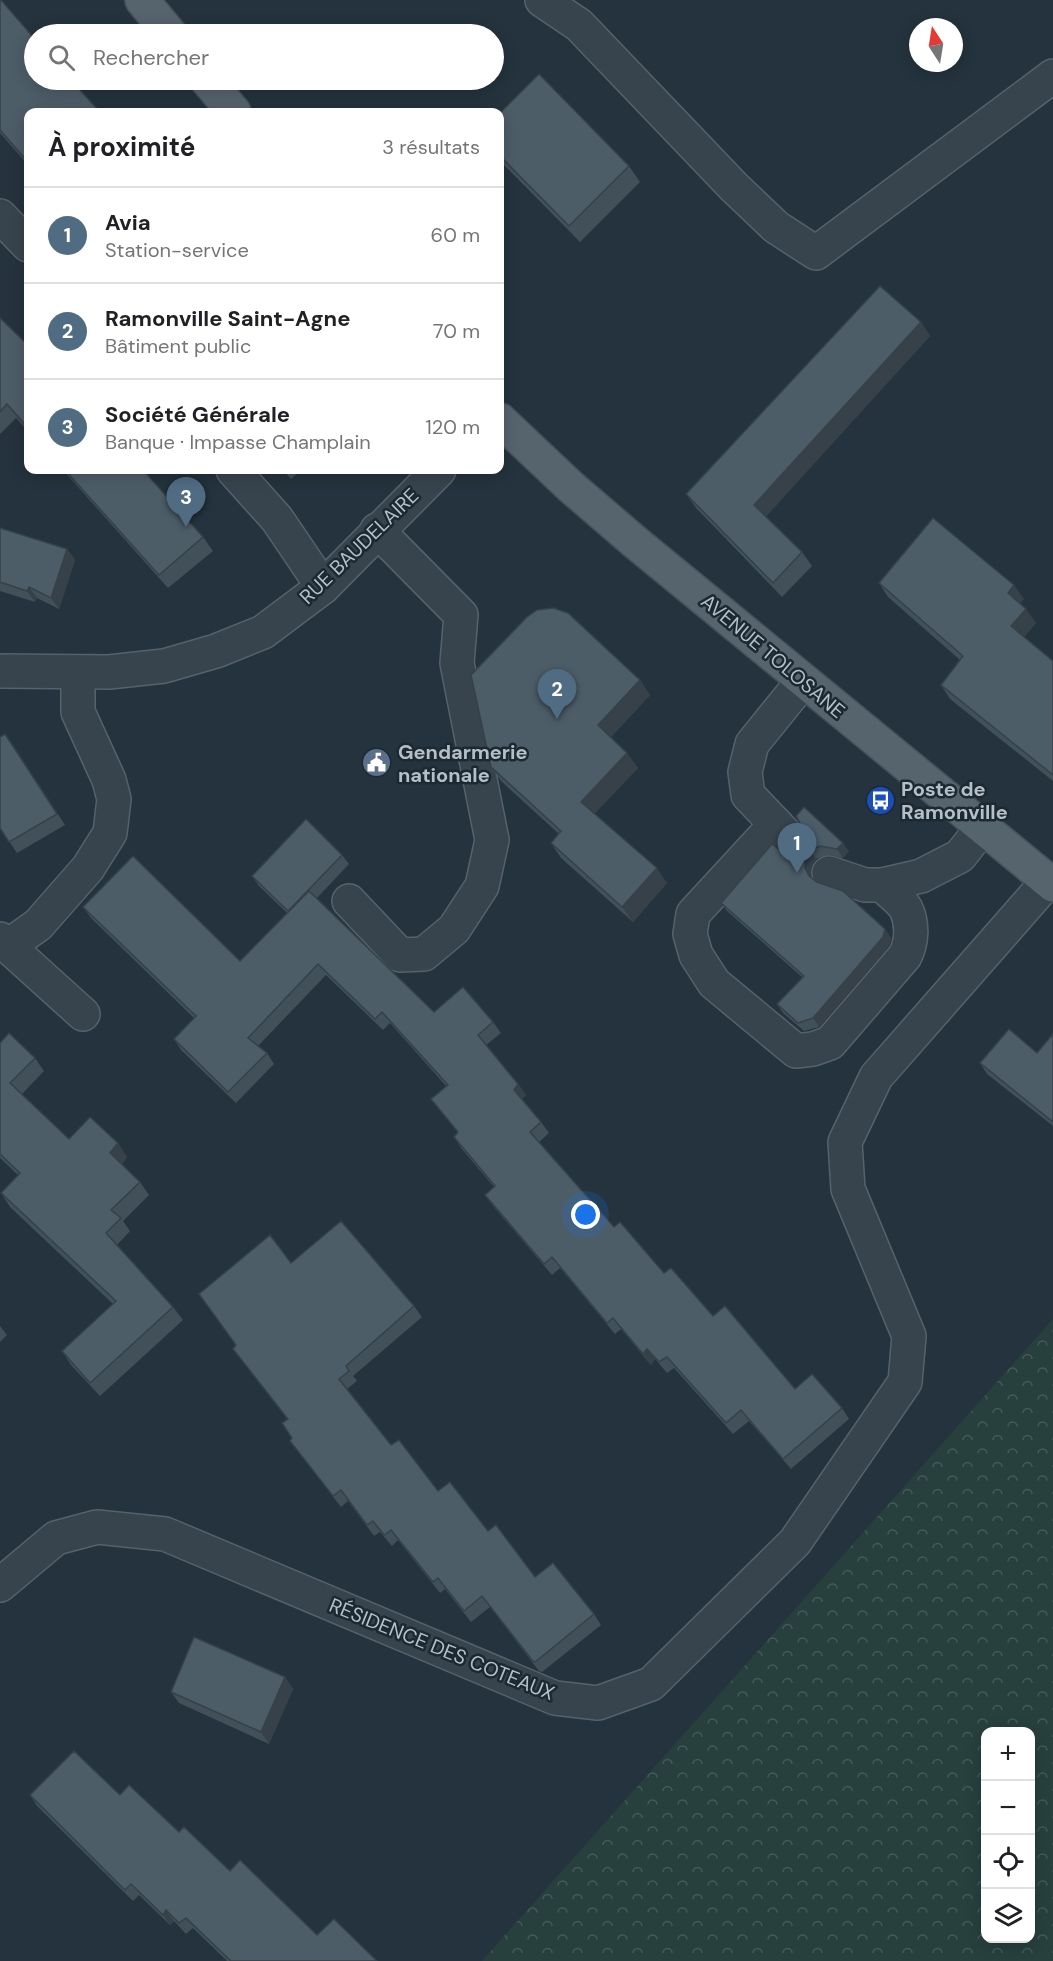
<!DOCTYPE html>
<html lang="fr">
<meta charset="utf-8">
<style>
:root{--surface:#fff;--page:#f6f6f6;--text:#202124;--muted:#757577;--line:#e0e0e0;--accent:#506c83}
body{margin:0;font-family:"DM Sans",sans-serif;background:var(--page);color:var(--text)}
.controls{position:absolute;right:18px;bottom:18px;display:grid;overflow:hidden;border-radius:12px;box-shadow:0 3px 15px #0003}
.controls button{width:54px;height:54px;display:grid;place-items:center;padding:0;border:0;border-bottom:2px solid var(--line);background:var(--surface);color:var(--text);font:30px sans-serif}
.compass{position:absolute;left:909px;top:18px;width:54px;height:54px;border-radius:50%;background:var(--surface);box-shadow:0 3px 15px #0003;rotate:348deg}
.you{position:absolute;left:586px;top:1215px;width:21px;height:21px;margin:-15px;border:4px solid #fff;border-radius:50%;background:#1a73e8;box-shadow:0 0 0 9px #1a73e833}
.badge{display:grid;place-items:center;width:39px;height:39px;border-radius:50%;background:var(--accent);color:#fff;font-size:20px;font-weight:700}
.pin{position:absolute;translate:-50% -50px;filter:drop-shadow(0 2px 3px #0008)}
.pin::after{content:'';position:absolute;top:32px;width:21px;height:18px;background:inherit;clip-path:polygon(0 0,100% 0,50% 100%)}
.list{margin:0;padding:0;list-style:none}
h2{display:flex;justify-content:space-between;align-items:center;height:78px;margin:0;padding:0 24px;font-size:26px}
h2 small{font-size:20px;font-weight:400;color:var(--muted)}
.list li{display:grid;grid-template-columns:39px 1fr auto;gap:18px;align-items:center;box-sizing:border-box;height:96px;padding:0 24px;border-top:2px solid var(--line)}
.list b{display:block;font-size:22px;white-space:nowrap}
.list p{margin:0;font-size:20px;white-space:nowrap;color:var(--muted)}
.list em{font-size:20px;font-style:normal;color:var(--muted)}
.icon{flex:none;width:33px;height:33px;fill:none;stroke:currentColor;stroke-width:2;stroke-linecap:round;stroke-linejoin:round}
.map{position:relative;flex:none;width:1053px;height:1961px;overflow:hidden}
.search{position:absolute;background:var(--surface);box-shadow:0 3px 15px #0003;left:24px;top:24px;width:480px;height:66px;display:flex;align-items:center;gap:15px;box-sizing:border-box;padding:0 21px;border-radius:33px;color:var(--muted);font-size:22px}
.panel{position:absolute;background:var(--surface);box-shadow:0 3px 15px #0003;left:24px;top:108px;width:480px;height:366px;border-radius:12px}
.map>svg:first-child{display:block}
.forest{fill:url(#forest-crowns);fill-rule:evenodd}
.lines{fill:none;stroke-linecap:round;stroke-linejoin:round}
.minor-casing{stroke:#56626b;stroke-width:36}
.major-casing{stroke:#445059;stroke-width:36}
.minor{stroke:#38444d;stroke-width:33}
.major{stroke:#56646d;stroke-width:33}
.wall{fill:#425059}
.shaded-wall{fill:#364149}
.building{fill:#4d5d68;stroke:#364149;stroke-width:1.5}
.labels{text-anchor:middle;stroke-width:5;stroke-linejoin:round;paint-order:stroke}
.street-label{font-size:20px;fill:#b4bfc8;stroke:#1d2932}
.poi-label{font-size:20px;font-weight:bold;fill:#b4bfc8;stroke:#1d2932;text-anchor:start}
</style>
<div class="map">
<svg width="1053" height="1961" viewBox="0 0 1053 1961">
<defs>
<pattern id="forest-crowns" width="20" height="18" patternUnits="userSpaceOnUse" patternTransform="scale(1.5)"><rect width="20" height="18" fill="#27403e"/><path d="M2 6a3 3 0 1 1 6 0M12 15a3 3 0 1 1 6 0" fill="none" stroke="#445a58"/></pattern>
</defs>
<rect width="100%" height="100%" fill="#24333d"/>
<path class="forest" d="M 1053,1319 L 1053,1961 L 482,1961 ZM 986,1732 L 1030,1732 L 1030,1938 L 986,1938 Z"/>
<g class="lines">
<defs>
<g id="minor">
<path d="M 542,0 L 579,25 L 734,187 L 776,227 L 816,253 L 1053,76"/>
<path d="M 0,216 L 28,245"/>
<path d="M 233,470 L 277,519 L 323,587"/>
<path d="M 0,671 L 109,672 L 164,666 L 216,651 L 263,632 L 323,587 L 439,470"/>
<path d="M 776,824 L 693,914 L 690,934 L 696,955 L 714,983 L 796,1051 L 813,1049 L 830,1043 L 905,956 C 912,942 913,924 906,909 C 901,900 889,892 882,885"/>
<path d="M 790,839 L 748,795 L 745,772 L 752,744 L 803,681"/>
<path d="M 829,873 L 865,885 L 882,885 L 921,876 L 960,856 L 982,828"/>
<path d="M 349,901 L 400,955 L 424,954 L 454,929 L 482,886 L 492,840 L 457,663 L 461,615 L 377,530"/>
<path d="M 0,939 L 83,1014"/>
<path d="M 8,946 L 38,925 L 88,868 L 110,833 L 114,799 L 109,780 L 78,712 L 78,672"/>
<path d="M 0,1585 L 56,1538 L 97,1527 L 165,1534 L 555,1698 L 598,1703 L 651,1684 L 795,1542 L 905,1382 L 909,1336 L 848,1189 L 845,1142 L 876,1077 L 1048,881"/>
</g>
<g id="major">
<path d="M 142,0 L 170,34"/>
<path d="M 207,80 L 234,112"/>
<path d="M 500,420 L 571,487 L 635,542 L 1053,885"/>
</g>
</defs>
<use href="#minor" class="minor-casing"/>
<use href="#major" class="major-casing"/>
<use href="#minor" class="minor"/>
<use href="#major" class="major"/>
</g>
<g class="wall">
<path d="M 0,0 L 28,112 L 28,165 L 0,133 Z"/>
<path d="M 500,113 L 629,166 L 640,182 L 580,242 L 500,161 Z"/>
<path d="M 0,318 L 28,345 L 28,431 L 16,418 L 0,434 Z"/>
<path d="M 921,322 L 930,336 L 766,516 L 802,552 L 812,566 L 782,597 L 696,508 L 686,494 Z"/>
<path d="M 63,470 L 143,470 L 203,537 L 213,551 L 168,588 Z"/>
<path d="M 283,470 L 301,470 L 291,479 Z"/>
<path d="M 0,528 L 67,549 L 75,560 L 59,609 L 37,598 L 35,602 L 0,591 Z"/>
<path d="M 879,583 L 1024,599 L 1020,604 L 1036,623 L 1024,637 L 1053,661 L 1053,781 L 950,699 L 941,685 L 960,660 L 888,597 Z"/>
<path d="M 640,680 L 650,695 L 611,737 L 638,768 L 594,814 L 667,883 L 633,922 L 561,858 L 551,843 L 559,834 L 502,782 L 491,767 Z"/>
<path d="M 13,745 L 65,825 L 17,853 L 0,828 Z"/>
<path d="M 802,835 L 849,851 L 843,858 L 826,855 L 816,859 L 811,868 L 811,876 L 812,878 L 891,938 L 889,946 L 819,1027 L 804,1031 L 783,1013 L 777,1004 L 803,978 L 727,911 L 721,903 L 779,849 L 788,849 L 797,844 Z"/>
<path d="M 342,855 L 349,864 L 317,898 L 434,1012 L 493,1022 L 501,1033 L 486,1045 L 518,1084 L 526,1095 L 522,1099 L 541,1122 L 549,1133 L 539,1142 L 614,1227 L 664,1273 L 795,1389 L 842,1408 L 849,1419 L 791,1469 L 749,1421 L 733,1434 L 674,1368 L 667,1373 L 655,1359 L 651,1365 L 621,1329 L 615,1334 L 560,1268 L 552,1275 L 493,1206 L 485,1195 L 494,1187 L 461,1148 L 454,1137 L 458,1133 L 431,1099 L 446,1086 L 390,1023 L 383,1030 L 326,975 L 258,1046 L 267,1053 L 274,1064 L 236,1103 L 181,1050 L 174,1039 L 194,1018 L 91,918 L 83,907 L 240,961 L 287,913 L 259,886 L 252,876 Z"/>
<path d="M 1053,1034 L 1053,1126 L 987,1074 L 980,1063 L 1037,1053 Z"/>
<path d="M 0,1043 L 35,1058 L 44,1071 L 22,1094 L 69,1139 L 118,1143 L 127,1157 L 122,1164 L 140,1182 L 149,1195 L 123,1221 L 130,1231 L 117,1245 L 173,1307 L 183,1320 L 100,1396 L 71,1365 L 62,1351 L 113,1304 L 10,1207 L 1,1193 L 18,1175 L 0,1158 Z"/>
<path d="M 291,1263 L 414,1306 L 422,1317 L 353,1376 L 357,1381 L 347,1389 L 391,1445 L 438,1491 L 488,1531 L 535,1577 L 594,1614 L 601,1625 L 542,1672 L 539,1671 L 490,1607 L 471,1622 L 445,1589 L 440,1593 L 398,1540 L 392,1546 L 380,1532 L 374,1536 L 348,1501 L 341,1507 L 290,1441 L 292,1438 L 287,1419 L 233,1349 L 236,1345 Z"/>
<path d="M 0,1326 L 7,1335 L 0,1342 Z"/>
<path d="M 285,1677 L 293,1689 L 269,1744 L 179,1703 L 171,1692 Z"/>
<path d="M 30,1795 L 120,1795 L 179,1832 L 317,1935 L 377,1961 L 227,1961 L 193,1928 L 186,1934 L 174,1921 L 170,1925 L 139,1895 L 133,1901 L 37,1806 Z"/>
</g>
<g class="shaded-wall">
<path d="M 921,322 L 930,336 L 764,519 L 754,505 Z"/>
<path d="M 67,549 L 75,560 L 59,609 L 51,598 Z"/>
<path d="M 1014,585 L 1024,599 L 1017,607 L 1008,593 Z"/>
<path d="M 29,587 L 37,598 L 35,602 L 27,591 Z"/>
<path d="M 1026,609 L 1036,623 L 1021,640 L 1011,626 Z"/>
<path d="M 640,680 L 650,695 L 608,740 L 598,725 Z"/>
<path d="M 627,753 L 638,768 L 591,817 L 581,802 Z"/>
<path d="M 843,843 L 849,851 L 843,858 L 837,849 Z"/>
<path d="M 810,851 L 816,859 L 811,868 L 811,876 L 815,885 L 809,876 L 805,868 L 805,859 Z"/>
<path d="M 657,868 L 667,883 L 633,922 L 622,907 Z"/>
<path d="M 885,929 L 891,938 L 889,946 L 819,1027 L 813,1018 Z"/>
<path d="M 518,1084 L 526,1095 L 521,1100 L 514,1090 Z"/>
<path d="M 118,1143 L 127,1157 L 120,1166 L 110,1153 Z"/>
<path d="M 647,1349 L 655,1359 L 651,1365 L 643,1354 Z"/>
<path d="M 285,1677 L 293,1689 L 269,1744 L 261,1732 Z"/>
<path d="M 166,1910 L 174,1921 L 170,1925 L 163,1915 Z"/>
</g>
<g class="building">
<path d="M 0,0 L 1,0 L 34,38 L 34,80 L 71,80 L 100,112 L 28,112 L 28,162 L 0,130 Z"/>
<path d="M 539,74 L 629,166 L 569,226 L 500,156 L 500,113 Z"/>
<path d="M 880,286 L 921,322 L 754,505 L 802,552 L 773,583 L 686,494 Z"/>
<path d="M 0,318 L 28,345 L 28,428 L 7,404 L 0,412 Z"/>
<path d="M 65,470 L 143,470 L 203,537 L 159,575 Z"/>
<path d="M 933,518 L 1014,585 L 1008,593 L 1026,609 L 1011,626 L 1053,661 L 1053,775 L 941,685 L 963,656 L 879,583 Z"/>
<path d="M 0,528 L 67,549 L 51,598 L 29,587 L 27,591 L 0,582 Z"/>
<path d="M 553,608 L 568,613 L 640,680 L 598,725 L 627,753 L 581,802 L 657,868 L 622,907 L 551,843 L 561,831 L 491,767 L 471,675 L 527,617 L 537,610 Z"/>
<path d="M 5,734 L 57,814 L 9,842 L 0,828 L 0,737 Z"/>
<path d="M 804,807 L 843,843 L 837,849 L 820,846 L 810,851 L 805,859 L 805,868 L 809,876 L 817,882 L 843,891 L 885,929 L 883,937 L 813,1018 L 798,1023 L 777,1004 L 804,976 L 721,903 L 772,844 L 779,849 L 788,849 L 797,844 L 802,835 L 802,827 L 796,816 Z"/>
<path d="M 306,819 L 342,855 L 288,911 L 252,876 Z"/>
<path d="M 133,856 L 240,961 L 309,891 L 434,1012 L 463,987 L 493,1022 L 478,1035 L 518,1084 L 514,1090 L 541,1122 L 530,1132 L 614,1227 L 620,1222 L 664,1273 L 671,1268 L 713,1316 L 725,1306 L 795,1389 L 812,1374 L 842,1408 L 783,1459 L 741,1410 L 726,1423 L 667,1357 L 659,1362 L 647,1349 L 643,1354 L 613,1318 L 607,1323 L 552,1257 L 544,1264 L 485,1195 L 495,1186 L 454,1137 L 458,1132 L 431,1099 L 448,1085 L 382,1012 L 375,1019 L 318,964 L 248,1038 L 267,1053 L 228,1092 L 174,1039 L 196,1016 L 83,907 Z"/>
<path d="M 1009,1029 L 1037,1053 L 1053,1034 L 1053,1122 L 980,1063 Z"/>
<path d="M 9,1033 L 35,1058 L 10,1083 L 69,1139 L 90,1117 L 118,1143 L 110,1153 L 140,1182 L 111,1210 L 121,1218 L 106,1233 L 173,1307 L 90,1383 L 62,1351 L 116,1301 L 1,1193 L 20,1173 L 0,1154 L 0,1043 Z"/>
<path d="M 341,1221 L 414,1306 L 346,1366 L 349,1371 L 339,1379 L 391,1445 L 399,1440 L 438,1491 L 450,1482 L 488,1531 L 496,1525 L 535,1577 L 553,1563 L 594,1614 L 535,1662 L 532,1660 L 482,1596 L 464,1611 L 438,1578 L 433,1582 L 391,1530 L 384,1535 L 373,1521 L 367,1525 L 341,1490 L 333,1496 L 290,1441 L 292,1438 L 282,1423 L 288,1419 L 233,1349 L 236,1345 L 199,1294 L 270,1235 L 291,1263 Z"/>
<path d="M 194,1637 L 285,1677 L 261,1732 L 171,1692 Z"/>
<path d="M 74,1751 L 120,1795 L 129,1785 L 179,1832 L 184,1827 L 230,1871 L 240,1860 L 317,1935 L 334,1919 L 377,1961 L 231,1961 L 186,1918 L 179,1923 L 166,1910 L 163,1915 L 131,1884 L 125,1890 L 30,1795 Z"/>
</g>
<defs>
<symbol id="civic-disc" viewBox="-11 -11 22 22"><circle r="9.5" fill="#5c6f8a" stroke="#1d2932"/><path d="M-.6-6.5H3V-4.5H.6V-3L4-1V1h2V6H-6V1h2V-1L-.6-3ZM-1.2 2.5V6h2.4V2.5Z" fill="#fff"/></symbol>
<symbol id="bus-disc" viewBox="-11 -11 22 22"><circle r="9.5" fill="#1a4fb4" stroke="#1d2932"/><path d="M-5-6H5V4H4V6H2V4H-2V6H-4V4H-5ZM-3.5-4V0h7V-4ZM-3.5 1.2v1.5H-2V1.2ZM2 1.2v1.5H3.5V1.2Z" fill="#fff"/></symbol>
</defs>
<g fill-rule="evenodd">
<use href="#civic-disc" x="360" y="746" width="33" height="33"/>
<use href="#bus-disc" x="864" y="784" width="33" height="33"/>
</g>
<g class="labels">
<g class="street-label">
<text transform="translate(359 546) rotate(-44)" y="7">RUE BAUDELAIRE</text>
<text transform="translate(773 656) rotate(40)" y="7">AVENUE TOLOSANE</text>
<text transform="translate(442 1649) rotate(22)" y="7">RÉSIDENCE DES COTEAUX</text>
</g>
<g class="poi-label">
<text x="398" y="759">Gendarmerie<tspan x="398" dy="23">nationale</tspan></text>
<text x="901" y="796">Poste de<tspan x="901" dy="23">Ramonville</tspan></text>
</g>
</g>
</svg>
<div class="controls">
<button>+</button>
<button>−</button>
<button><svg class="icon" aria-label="locate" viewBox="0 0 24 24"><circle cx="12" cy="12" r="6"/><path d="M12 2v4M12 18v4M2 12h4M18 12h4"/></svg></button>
<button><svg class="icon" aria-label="layers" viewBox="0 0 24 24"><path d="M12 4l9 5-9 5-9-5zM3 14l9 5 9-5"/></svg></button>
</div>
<svg class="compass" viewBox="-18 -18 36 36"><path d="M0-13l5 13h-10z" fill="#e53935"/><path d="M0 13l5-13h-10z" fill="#757577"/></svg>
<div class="you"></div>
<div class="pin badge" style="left:797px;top:873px">1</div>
<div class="pin badge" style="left:557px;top:719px">2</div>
<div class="pin badge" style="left:186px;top:527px">3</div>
<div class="search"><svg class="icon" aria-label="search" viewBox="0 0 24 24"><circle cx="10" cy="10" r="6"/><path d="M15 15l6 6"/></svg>Rechercher</div>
<section class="panel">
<h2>À proximité<small>3 résultats</small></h2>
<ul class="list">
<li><span class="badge">1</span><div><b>Avia</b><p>Station-service</p></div><em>60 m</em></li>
<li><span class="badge">2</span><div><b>Ramonville Saint-Agne</b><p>Bâtiment public</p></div><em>70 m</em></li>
<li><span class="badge">3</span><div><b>Société Générale</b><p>Banque · Impasse Champlain</p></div><em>120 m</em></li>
</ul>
</section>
</div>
